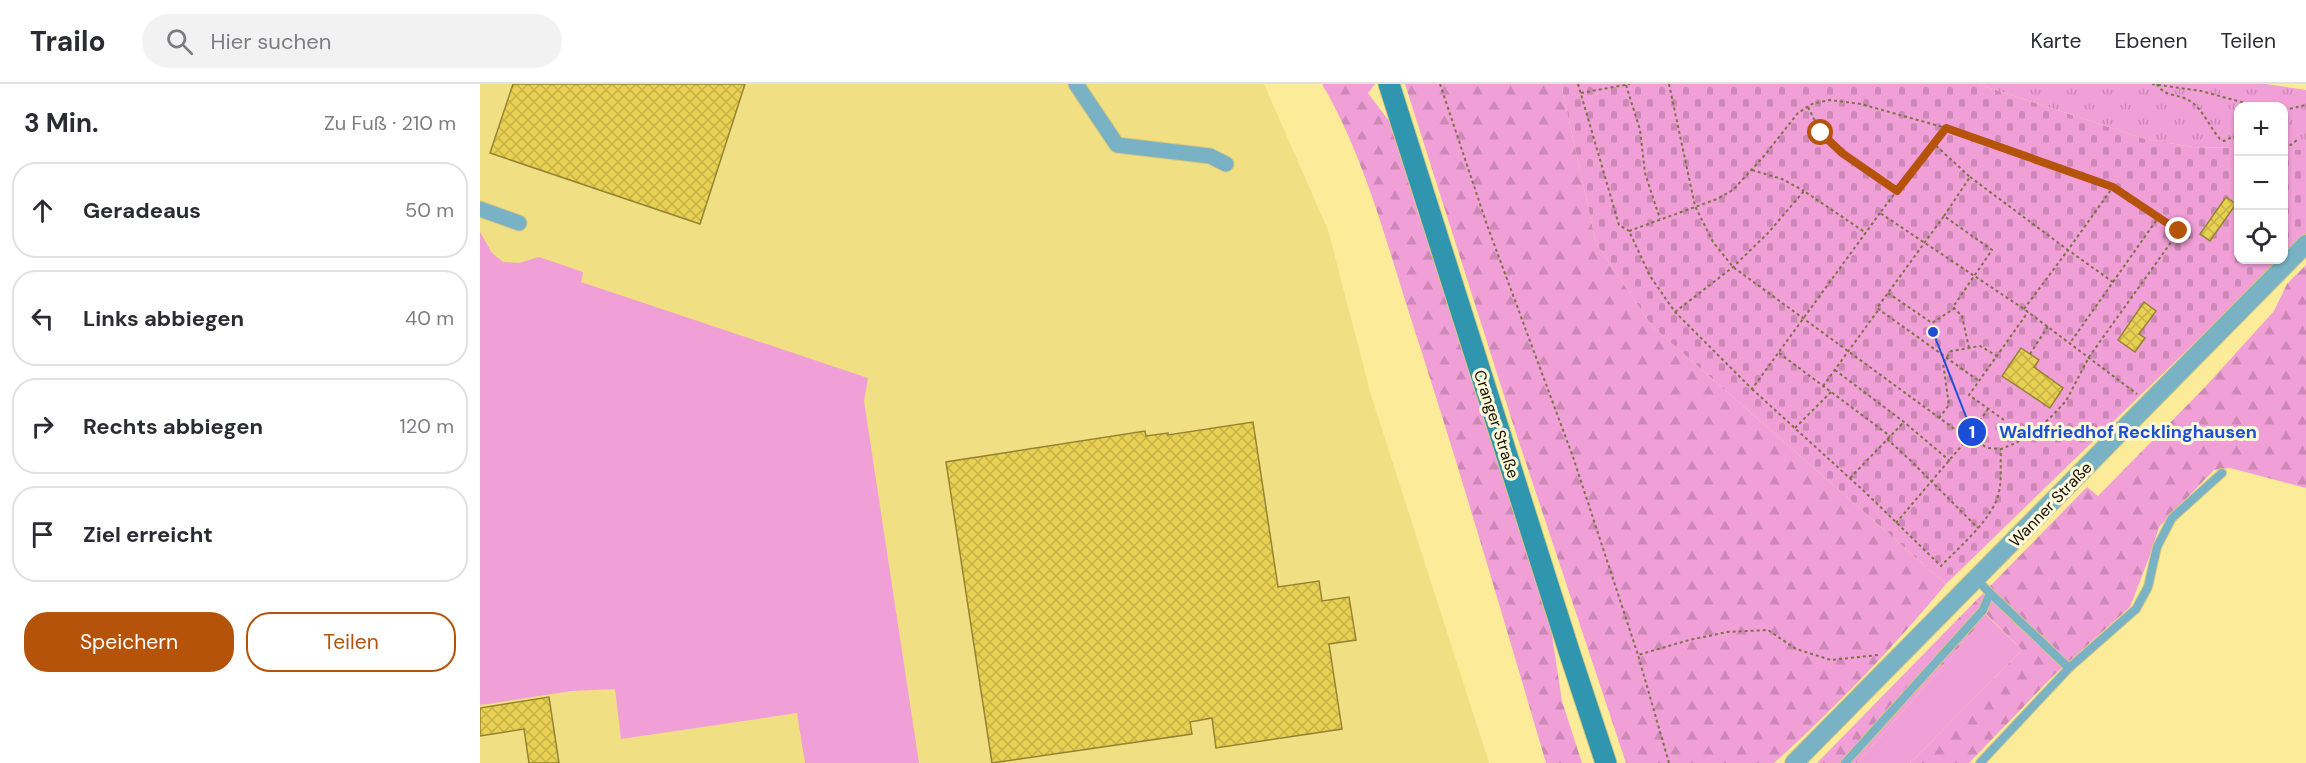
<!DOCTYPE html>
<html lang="de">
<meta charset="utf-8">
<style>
:root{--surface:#fff;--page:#f2f2f3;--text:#2b2b33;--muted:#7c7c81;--line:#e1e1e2;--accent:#b45309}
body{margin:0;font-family:"DM Sans",sans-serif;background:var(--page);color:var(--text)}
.controls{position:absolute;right:18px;top:18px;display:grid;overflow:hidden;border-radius:12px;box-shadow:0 2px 4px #0004}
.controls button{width:54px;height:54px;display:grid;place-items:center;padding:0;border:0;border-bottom:2px solid var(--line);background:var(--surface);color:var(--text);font:30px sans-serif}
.stop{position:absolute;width:18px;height:18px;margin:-14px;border:4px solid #b45309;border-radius:50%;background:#fff}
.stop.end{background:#b45309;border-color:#fff;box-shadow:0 2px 6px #0008}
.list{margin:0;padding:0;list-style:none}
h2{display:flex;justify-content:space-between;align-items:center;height:78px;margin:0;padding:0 24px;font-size:26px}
h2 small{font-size:20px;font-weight:400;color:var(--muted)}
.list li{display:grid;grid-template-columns:39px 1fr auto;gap:18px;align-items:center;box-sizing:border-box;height:96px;margin:0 12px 12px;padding:0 12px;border:2px solid var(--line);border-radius:24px}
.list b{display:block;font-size:22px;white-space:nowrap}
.list em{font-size:20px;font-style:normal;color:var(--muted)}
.actions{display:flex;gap:12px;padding:18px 24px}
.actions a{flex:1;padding:14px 0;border:2px solid var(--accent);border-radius:24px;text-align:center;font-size:21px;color:var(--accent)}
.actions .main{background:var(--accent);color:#fff}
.icon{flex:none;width:33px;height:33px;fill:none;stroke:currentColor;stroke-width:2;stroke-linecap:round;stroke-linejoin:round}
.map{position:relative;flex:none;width:1826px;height:679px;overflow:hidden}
header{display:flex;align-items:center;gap:36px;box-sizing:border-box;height:84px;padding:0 30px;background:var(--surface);border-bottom:2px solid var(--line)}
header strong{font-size:28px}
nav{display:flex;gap:33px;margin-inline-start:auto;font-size:21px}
.search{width:420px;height:54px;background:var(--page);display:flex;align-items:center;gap:15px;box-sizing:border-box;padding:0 21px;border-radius:33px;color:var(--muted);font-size:22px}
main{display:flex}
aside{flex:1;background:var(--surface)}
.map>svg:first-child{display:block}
.built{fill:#f0df83}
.green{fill:#f09fd7}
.forest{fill:url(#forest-firs)}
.cemetery{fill:url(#cemetery-stones)}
.park{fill:url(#park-tufts)}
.building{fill:url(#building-cross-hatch);stroke:#948432;stroke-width:1.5}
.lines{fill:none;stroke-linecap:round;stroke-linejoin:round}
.service-casing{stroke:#d7c881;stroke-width:10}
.minor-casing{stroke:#d7c881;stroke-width:17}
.tertiary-casing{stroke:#d7c881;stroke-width:20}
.secondary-casing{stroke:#d7c881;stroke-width:23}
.path{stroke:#7c7245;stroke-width:2;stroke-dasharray:3 3;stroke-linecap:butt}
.service{stroke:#78b2c4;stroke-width:8}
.minor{stroke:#78b2c4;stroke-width:15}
.tertiary{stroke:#78b2c4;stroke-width:18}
.secondary{stroke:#3096af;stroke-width:21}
.route{stroke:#b45309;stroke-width:8}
.labels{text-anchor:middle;stroke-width:6;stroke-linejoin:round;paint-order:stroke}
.street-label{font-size:16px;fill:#120d00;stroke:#fef9d9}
.leader{fill:none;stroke:#1d4ed8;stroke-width:2}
.callout-dot{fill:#1d4ed8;stroke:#fef9d9;stroke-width:2}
.mark-label{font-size:18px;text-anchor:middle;font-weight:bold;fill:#fff}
.callout-label{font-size:18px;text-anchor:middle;font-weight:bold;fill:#1d4ed8;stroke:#fef9d9;stroke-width:6;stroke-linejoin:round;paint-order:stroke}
</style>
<header>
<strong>Trailo</strong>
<div class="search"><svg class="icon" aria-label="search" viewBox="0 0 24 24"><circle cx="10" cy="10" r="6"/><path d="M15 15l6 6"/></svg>Hier suchen</div>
<nav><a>Karte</a><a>Ebenen</a><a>Teilen</a></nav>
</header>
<main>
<aside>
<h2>3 Min.<small>Zu Fuß · 210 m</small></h2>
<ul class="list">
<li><svg class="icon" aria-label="ahead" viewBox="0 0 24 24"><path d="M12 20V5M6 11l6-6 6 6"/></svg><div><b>Geradeaus</b></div><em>50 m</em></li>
<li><svg class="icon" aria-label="left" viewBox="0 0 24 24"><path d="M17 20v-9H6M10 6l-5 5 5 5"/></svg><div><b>Links abbiegen</b></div><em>40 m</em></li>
<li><svg class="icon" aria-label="right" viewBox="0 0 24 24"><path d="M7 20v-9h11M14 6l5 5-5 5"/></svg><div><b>Rechts abbiegen</b></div><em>120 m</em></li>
<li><svg class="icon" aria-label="arrive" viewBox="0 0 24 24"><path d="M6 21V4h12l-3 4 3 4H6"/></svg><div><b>Ziel erreicht</b></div></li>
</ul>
<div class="actions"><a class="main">Speichern</a><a>Teilen</a></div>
</aside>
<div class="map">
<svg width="1826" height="679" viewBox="0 0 1826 679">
<defs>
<pattern id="forest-firs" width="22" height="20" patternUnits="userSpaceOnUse" patternTransform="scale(1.5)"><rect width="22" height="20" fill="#f09fd7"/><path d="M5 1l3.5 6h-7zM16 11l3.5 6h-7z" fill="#cd88b7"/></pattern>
<pattern id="cemetery-stones" width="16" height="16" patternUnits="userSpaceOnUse" patternTransform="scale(1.5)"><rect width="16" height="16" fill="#f09fd7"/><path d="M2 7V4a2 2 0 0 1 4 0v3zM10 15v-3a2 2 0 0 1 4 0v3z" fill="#cd88b7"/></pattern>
<pattern id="park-tufts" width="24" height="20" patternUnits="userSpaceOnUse" patternTransform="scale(1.5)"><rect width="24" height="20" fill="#f09fd7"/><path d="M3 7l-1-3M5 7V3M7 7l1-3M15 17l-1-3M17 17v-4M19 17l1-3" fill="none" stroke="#cd88b7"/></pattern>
<pattern id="building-cross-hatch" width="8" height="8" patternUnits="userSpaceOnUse" patternTransform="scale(1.5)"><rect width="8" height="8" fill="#e8d053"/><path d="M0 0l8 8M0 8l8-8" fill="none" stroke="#c6b147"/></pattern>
</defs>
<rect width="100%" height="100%" fill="#fcec99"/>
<path class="built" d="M 0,0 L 784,0 L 848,146 L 891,311 L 1009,679 L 0,679 Z"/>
<g class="green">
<path d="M 0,148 L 12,169 L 23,178 L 39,179 L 59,173 L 103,188 L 101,198 L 388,294 L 384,317 L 439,679 L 325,679 L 317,629 L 141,655 L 135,605 L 91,607 L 0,621 Z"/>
<path d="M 1505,530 L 1542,566 L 1430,679 L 1377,679 L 1484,558 Z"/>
</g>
<g class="forest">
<path d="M 842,0 L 895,0 L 888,9 L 909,37 L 1071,545 L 1082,617 L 1102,679 L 1066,679 C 1023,533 980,386 933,241 C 907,161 885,73 842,0 Z"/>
<path d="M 925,0 L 1081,0 L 1116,159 L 1172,242 L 1466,500 C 1413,564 1356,623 1294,679 L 1146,679 L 1035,346 Z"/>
<path d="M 1826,181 L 1826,404 L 1750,384 L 1734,386 L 1679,443 L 1670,471 L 1650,523 L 1574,591 L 1489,679 L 1430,679 L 1542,566 L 1506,530 L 1484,558 L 1377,679 L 1337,679 L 1607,403 L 1618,412 L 1726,302 L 1794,227 L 1807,200 Z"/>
</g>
<g class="cemetery">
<path d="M 1081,0 L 1498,0 L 1662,54 L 1712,63 L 1758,64 L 1758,176 L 1800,176 L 1466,500 L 1172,242 L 1116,159 Z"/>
<path d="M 1804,66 L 1826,66 L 1826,150 L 1804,172 Z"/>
</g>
<path class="park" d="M 1498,0 L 1786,0 L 1826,6 L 1826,66 L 1804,66 L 1804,22 L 1758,22 L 1758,64 L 1712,63 L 1662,54 Z"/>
<g class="building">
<path d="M 33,0 L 265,0 L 220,140 L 10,69 Z"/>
<path d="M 1746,113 L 1756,120 L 1730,157 L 1720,150 Z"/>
<path d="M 1664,218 L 1676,227 L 1659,250 L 1665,254 L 1655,268 L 1638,256 Z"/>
<path d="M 1541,264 L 1559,276 L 1554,283 L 1583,304 L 1570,324 L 1522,292 Z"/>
<path d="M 773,338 L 798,503 L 839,497 L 842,517 L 869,513 L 876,556 L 849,560 L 862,645 L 736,664 L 732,634 L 710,638 L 712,650 L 512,679 L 466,378 L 665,347 L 666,352 L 688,349 L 688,351 Z"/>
<path d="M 69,613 L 79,679 L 49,679 L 44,645 L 0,652 L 0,624 Z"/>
</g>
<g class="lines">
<defs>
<g id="service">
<path d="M 1510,509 L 1589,584"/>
<path d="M 1365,679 L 1503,526 L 1510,509 L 1496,495"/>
<path d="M 1500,679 L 1589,584 L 1656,525 L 1668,503 L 1677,463 L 1692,434 L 1742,389"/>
</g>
<g id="minor">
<path d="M 596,0 L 637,61 L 730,72 L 746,80"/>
<path d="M 0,125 L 39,139"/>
</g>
<path id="tertiary" d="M 1314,679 L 1826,160"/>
<path id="secondary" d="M 909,0 L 1089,567 L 1126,679"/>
</defs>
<use href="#service" class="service-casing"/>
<use href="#minor" class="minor-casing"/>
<use href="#tertiary" class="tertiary-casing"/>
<use href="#secondary" class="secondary-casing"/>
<g class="path">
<path d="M 960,0 L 1007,141 L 1093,373 L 1158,571"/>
<path d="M 1098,0 L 1139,141 L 1149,147"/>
<path d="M 1189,0 L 1215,122 L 1233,158 L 1253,183 L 1480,349 L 1508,364 L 1521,365 L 1536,359 L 1569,335 L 1586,317 L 1609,273 L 1699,147"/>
<path d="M 1672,0 L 1721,7 L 1776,22"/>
<path d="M 1677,0 C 1685,14 1698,9 1710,17 C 1723,25 1730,44 1740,55 L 1744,57 L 1752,53 L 1758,53"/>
<path d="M 1146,1 L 1160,46 L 1165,89 L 1180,135"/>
<path d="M 1101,9 L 1150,0"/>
<path d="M 1328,23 L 1341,49 L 1362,69 L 1417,107"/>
<path d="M 1804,26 L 1826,21"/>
<path d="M 1804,58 L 1811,61 L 1818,55"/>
<path d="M 1453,59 L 1466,44 L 1633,103 L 1710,154"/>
<path d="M 1272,86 L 1302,95 L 1324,107"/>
<path d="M 1490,93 L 1588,166 L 1633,103"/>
<path d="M 1400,129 L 1272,305 L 1195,228 L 1170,192 L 1149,147 L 1237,115 L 1253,106 L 1284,72 L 1318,29 L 1332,20 L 1349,16 L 1381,20 L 1466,44"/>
<path d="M 1464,132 L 1490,93 L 1453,59 L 1400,129 L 1544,225 L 1657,310"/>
<path d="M 1633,198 L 1678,134"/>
<path d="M 1408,209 L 1452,239 L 1475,224"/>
<path d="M 1544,225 L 1588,166 L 1633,198 L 1590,259"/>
<path d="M 1195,228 L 1253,183 L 1288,149 L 1324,107 L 1386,149"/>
<path d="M 1489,264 L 1482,232 L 1473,223 L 1512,166 L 1464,132 L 1397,224 L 1499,297"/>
<path d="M 1299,269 L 1410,352"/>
<path d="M 1550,270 L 1568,242"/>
<path d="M 1355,286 L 1424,338 L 1470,377"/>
<path d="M 1343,302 L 1399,225"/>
<path d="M 1272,305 L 1386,409 L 1461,482 C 1479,463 1514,434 1519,408 C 1522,394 1520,378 1521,365"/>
<path d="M 1459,334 L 1469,321 L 1463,279 L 1471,267 L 1500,262 L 1517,272"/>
<path d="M 1524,336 L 1489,311 L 1548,228"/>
<path d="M 1315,344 L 1351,308"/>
<path d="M 1407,355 L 1429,375 L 1498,444"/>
<path d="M 1370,394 L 1424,338"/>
<path d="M 1416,439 L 1489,353 L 1508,325"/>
<path d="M 1189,679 L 1158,571 L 1209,556 L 1247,548 L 1288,546 L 1316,565 L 1351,576 L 1398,571"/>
</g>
<use href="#service" class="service"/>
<use href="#minor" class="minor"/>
<use href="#tertiary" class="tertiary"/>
<use href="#secondary" class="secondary"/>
</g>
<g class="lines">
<path class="route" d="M 1341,49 L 1362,69 L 1417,107 L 1466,44 L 1633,103 L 1699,147"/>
</g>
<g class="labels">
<g class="street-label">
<text transform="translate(1017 340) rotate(72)" y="6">Cranger Straße</text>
<text transform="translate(1570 420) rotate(-46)" y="6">Wanner Straße</text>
</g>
</g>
<path class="leader" d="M1453 248L1492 348"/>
<g class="callout-dot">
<circle cx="1453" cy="248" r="6"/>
<circle cx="1492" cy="348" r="15"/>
</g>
<g class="mark-label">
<text x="1492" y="354">1</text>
</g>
<g class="callout-label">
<text x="1648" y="354">Waldfriedhof Recklinghausen</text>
</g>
</svg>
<div class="controls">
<button>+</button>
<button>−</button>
<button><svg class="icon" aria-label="locate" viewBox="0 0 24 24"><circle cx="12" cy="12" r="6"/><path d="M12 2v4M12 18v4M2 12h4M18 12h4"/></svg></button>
</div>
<div class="stop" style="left:1341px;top:49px"></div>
<div class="stop end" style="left:1699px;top:147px"></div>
</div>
</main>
